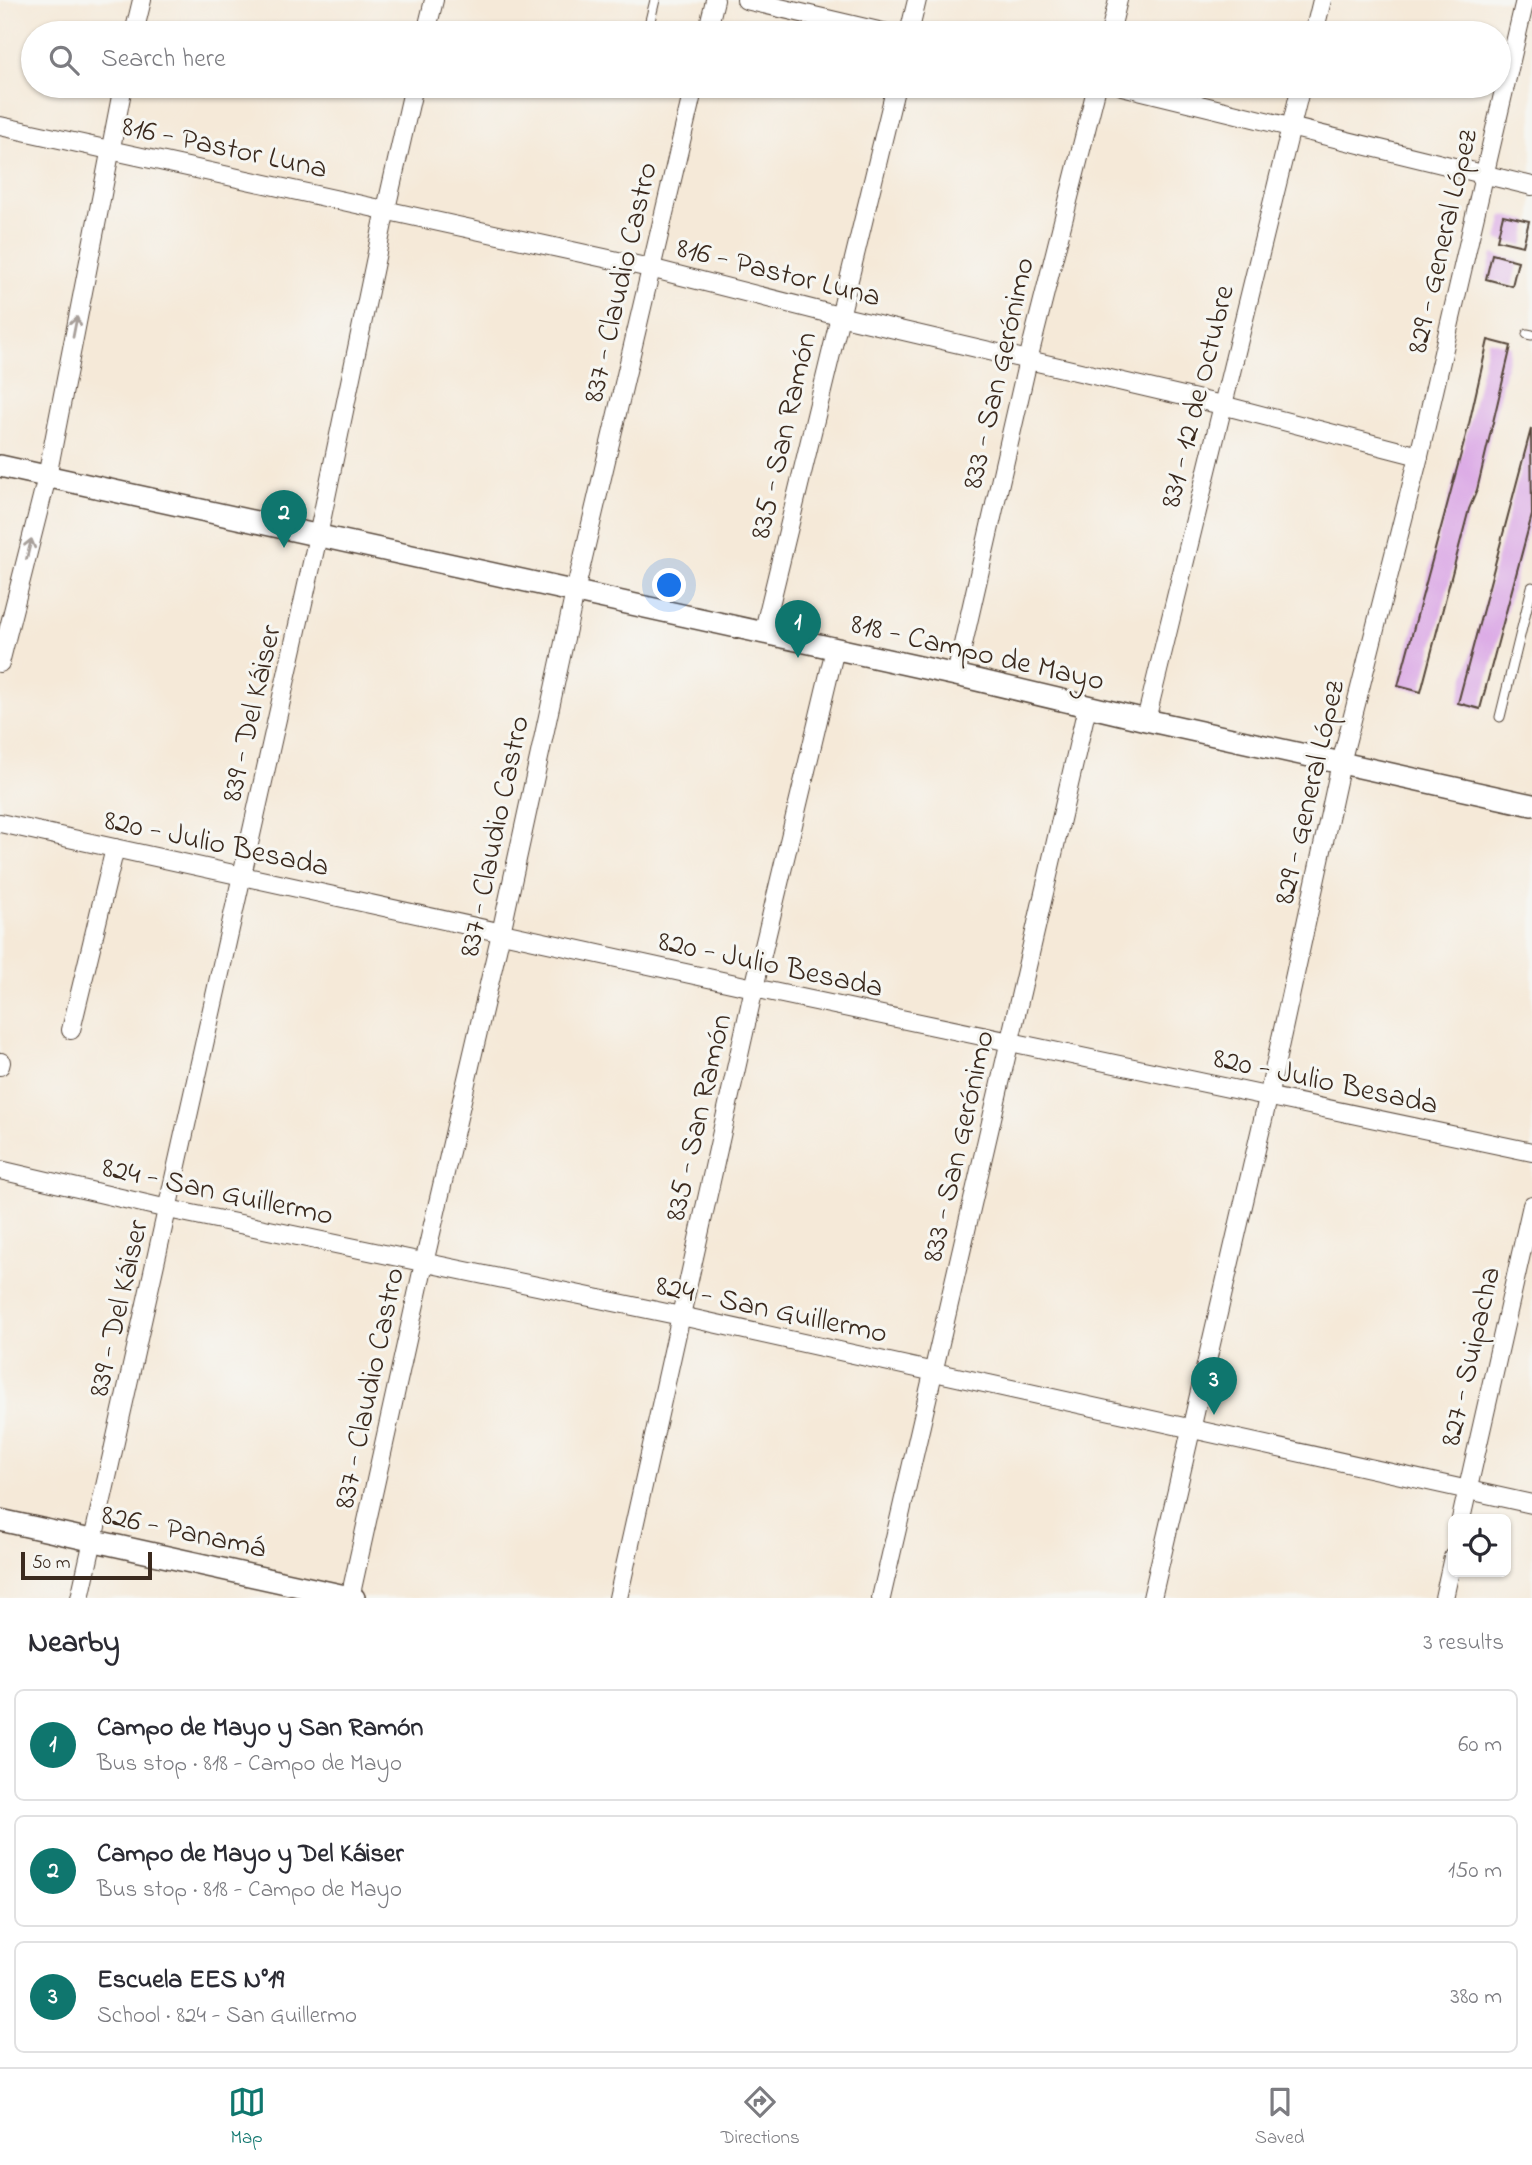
<!DOCTYPE html>
<meta charset="utf-8">
<style>
:root{--surface:#fff;--page:#f2f2f3;--text:#2b2b33;--muted:#7c7c81;--line:#e1e1e2;--accent:#0f766e}
body{margin:0;font-family:"Indie Flower",sans-serif;background:var(--page);color:var(--text)}
.controls{position:absolute;right:21px;bottom:21px;display:grid;overflow:hidden;border-radius:10px;box-shadow:0 2px 5px #0004}
.controls button{width:63px;height:63px;display:grid;place-items:center;padding:0;border:0;border-bottom:2px solid var(--line);background:var(--surface);color:var(--text);font:35px sans-serif}
.scale{position:absolute;left:21px;bottom:18px;width:131px;box-sizing:border-box;padding-left:7px;border:4px solid #3b2a1e;border-top:0;font-size:19px;line-height:24px;white-space:nowrap;color:#3b2a1e;-webkit-text-stroke:5px #f6f6f2;paint-order:stroke}
.you{position:absolute;left:670px;top:586px;width:24px;height:24px;margin:-18px;border:5px solid #fff;border-radius:50%;background:#1a73e8;box-shadow:0 0 0 10px #1a73e833}
.badge{display:grid;place-items:center;width:46px;height:46px;border-radius:50%;background:var(--accent);color:#fff;font-size:23px;font-weight:700}
.pin{position:absolute;translate:-50% -58px;filter:drop-shadow(0 2px 4px #0008)}
.pin::after{content:'';position:absolute;top:37px;width:24px;height:21px;background:inherit;clip-path:polygon(0 0,100% 0,50% 100%)}
.list{margin:0;padding:0;list-style:none}
h2{display:flex;justify-content:space-between;align-items:center;height:91px;margin:0;padding:0 28px;font-size:30px}
h2 small{font-size:23px;font-weight:400;color:var(--muted)}
.list li{display:grid;grid-template-columns:46px 1fr auto;gap:21px;align-items:center;box-sizing:border-box;height:112px;margin:0 14px 14px;padding:0 14px;border:2px solid var(--line);border-radius:10px}
.list b{display:block;font-size:26px;white-space:nowrap}
.list p{margin:0;font-size:23px;white-space:nowrap;color:var(--muted)}
.list em{font-size:23px;font-style:normal;color:var(--muted)}
.icon{flex:none;width:38px;height:38px;fill:none;stroke:currentColor;stroke-width:2;stroke-linecap:round;stroke-linejoin:round}
.map{position:relative;flex:none;width:1532px;height:1598px;overflow:hidden}
.search{position:absolute;background:var(--surface);box-shadow:0 2px 5px #0004;left:21px;right:21px;top:21px;height:77px;display:flex;align-items:center;gap:18px;box-sizing:border-box;padding:0 24px;border-radius:38px;color:var(--muted);font-size:26px}
.sheet{height:469px;background:var(--surface)}
nav{display:flex;justify-content:space-around;align-items:center;box-sizing:border-box;height:98px;border-top:2px solid var(--line);background:var(--surface);font-size:19px;color:var(--muted)}
nav a{display:grid;justify-items:center;gap:4px}
nav .on{color:var(--accent)}
.map>svg:first-child{display:block}
.building{fill:#daa6e5}
.lines{fill:none;stroke-linecap:round;stroke-linejoin:round}
.service-casing{stroke:#57473a;stroke-width:11}
.minor-casing{stroke:#57473a;stroke-width:20}
.tertiary-casing{stroke:#57473a;stroke-width:24}
.service{stroke:#fff;stroke-width:9}
.minor{stroke:#fff;stroke-width:18}
.tertiary{stroke:#fff;stroke-width:21}
.oneway{stroke:#a79f9a}
.labels{text-anchor:middle;stroke-width:6;stroke-linejoin:round;paint-order:stroke}
.street-label{font-size:30px;fill:#3b2a1e;stroke:#f6f6f2}
</style>
<div class="map">
<svg width="1532" height="1598" viewBox="0 0 1532 1598">
<rect width="100%" height="100%" fill="#f6f6f2"/>
<filter id="ink" filterUnits="userSpaceOnUse"><feTurbulence type="fractalNoise" baseFrequency=".0143" numOctaves="2"/><feDisplacementMap in="SourceGraphic" scale="14" xChannelSelector="R" yChannelSelector="G"/><feConvolveMatrix kernelMatrix="1 2 1 2 8 2 1 2 1" color-interpolation-filters="sRGB"/></filter>
<filter id="wash" filterUnits="userSpaceOnUse"><feTurbulence type="fractalNoise" baseFrequency=".00686" numOctaves="4" result="noise"/><feDisplacementMap in="SourceGraphic" scale="28" xChannelSelector="R" yChannelSelector="G"/><feGaussianBlur stdDeviation="1.57" result="paint"/><feColorMatrix in="noise" values="0 0 0 0 0 0 0 0 0 0 0 0 0 0 0 0 0 1.4 0 .05"/><feComposite in="paint" operator="in"/></filter>
<g filter="url(#wash)">
<rect width="100%" height="100%" fill="#f5e9d8"/>
<g id="blocks">
<g class="building">
<path d="M 1503,215 L 1529,221 L 1523,246 L 1497,240 Z"/>
<path d="M 1492,254 L 1518,261 L 1512,286 L 1486,279 Z"/>
<path d="M 1488,340 L 1511,346 L 1477,490 L 1469,509 L 1421,692 L 1398,686 L 1469,424 Z"/>
<path d="M 1531,429 L 1532,515 L 1480,709 L 1458,703 Z"/>
</g>
</g>
</g>
<g filter="url(#ink)">
<use href="#blocks" fill-opacity="0" stroke="#57473a" stroke-width="2"/>
<g class="lines">
<defs>
<g id="service">
<path d="M 647,33 L 655,0"/>
<path d="M 1527,334 L 1532,335"/>
<path d="M 1500,717 L 1532,587"/>
</g>
<g id="minor">
<path d="M 746,0 L 887,33"/>
<path d="M 134,33 L 142,0"/>
<path d="M 426,33 L 434,0"/>
<path d="M 707,33 L 715,0"/>
<path d="M 909,33 L 917,0"/>
<path d="M 1110,33 L 1118,0"/>
<path d="M 1314,33 L 1322,0"/>
<path d="M 1122,86 L 1532,186"/>
<path d="M 0,126 L 650,268 L 839,316 L 1222,405 L 1419,456"/>
<path d="M 763,634 L 896,86"/>
<path d="M 0,663 L 47,477 L 123,86"/>
<path d="M 956,675 L 1028,360 L 1097,86"/>
<path d="M 1146,720 L 1301,86"/>
<path d="M 0,823 L 754,988 L 1532,1152"/>
<path d="M 71,1030 L 115,848"/>
<path d="M 0,1066 L 1,1062"/>
<path d="M 0,1170 L 168,1209 L 681,1316 L 1532,1504"/>
<path d="M 1461,1519 L 1532,1205"/>
<path d="M 80,1598 L 318,536 L 386,209 L 414,86"/>
<path d="M 350,1598 L 424,1263 L 501,933 L 575,592 L 694,86"/>
<path d="M 618,1598 L 754,988 L 835,649"/>
<path d="M 881,1598 C 948,1300 1020,1004 1087,707"/>
<path d="M 1152,1598 L 1268,1098 L 1341,763 L 1419,456 L 1525,0"/>
<path d="M 1444,1598 L 1453,1557"/>
</g>
<g id="tertiary">
<path d="M 0,466 L 956,675 L 1146,720 L 1532,805"/>
<path d="M 0,1520 L 354,1598"/>
</g>
</defs>
<use href="#service" class="service-casing"/>
<use href="#minor" class="minor-casing"/>
<use href="#tertiary" class="tertiary-casing"/>
<use href="#service" class="service"/>
<use href="#minor" class="minor"/>
<use href="#tertiary" class="tertiary"/>
</g>
<defs><path id="oneway-shaft" d="M-6 0H5M1.5-3L5.5 0L1.5 3" fill="none" stroke-width="1.6" stroke-linecap="round" stroke-linejoin="round" transform="scale(1.75)"/></defs>
<g class="oneway">
<use href="#oneway-shaft" transform="translate(75 327) rotate(-79)"/>
<use href="#oneway-shaft" transform="translate(29 549) rotate(-76)"/>
</g>
</g>
<g class="labels">
<g class="street-label">
<text transform="translate(225 146) rotate(12)" y="10">816 - Pastor Luna</text>
<text transform="translate(1441 241) rotate(-77)" y="10">829 - General López</text>
<text transform="translate(779 271) rotate(14)" y="10">816 - Pastor Luna</text>
<text transform="translate(619 282) rotate(-77)" y="10">837 - Claudio Castro</text>
<text transform="translate(997 373) rotate(-77)" y="10">833 - San Gerónimo</text>
<text transform="translate(1196 396) rotate(-76)" y="10">831 - 12 de Octubre</text>
<text transform="translate(782 435) rotate(-77)" y="10">835 - San Ramón</text>
<text transform="translate(978 651) rotate(13)" y="10">818 - Campo de Mayo</text>
<text transform="translate(250 713) rotate(-77)" y="10">839 - Del Káiser</text>
<text transform="translate(1308 792) rotate(-77)" y="10">829 - General López</text>
<text transform="translate(493 836) rotate(-78)" y="10">837 - Claudio Castro</text>
<text transform="translate(217 842) rotate(12)" y="10">820 - Julio Besada</text>
<text transform="translate(771 963) rotate(12)" y="10">820 - Julio Besada</text>
<text transform="translate(1326 1080) rotate(12)" y="10">820 - Julio Besada</text>
<text transform="translate(697 1117) rotate(-77)" y="10">835 - San Ramón</text>
<text transform="translate(957 1146) rotate(-77)" y="10">833 - San Gerónimo</text>
<text transform="translate(218 1190) rotate(12)" y="10">824 - San Guillermo</text>
<text transform="translate(117 1308) rotate(-77)" y="10">839 - Del Káiser</text>
<text transform="translate(772 1308) rotate(12)" y="10">824 - San Guillermo</text>
<text transform="translate(1469 1356) rotate(-77)" y="10">827 - Suipacha</text>
<text transform="translate(368 1388) rotate(-78)" y="10">837 - Claudio Castro</text>
<text transform="translate(184 1530) rotate(12)" y="10">826 - Panamá</text>
</g>
</g>
</svg>
<div class="controls">
<button><svg class="icon" aria-label="locate" viewBox="0 0 24 24"><circle cx="12" cy="12" r="6"/><path d="M12 2v4M12 18v4M2 12h4M18 12h4"/></svg></button>
</div>
<div class="scale">50 m</div>
<div class="you"></div>
<div class="pin badge" style="left:798px;top:658px">1</div>
<div class="pin badge" style="left:284px;top:548px">2</div>
<div class="pin badge" style="left:1214px;top:1415px">3</div>
<div class="search"><svg class="icon" aria-label="search" viewBox="0 0 24 24"><circle cx="10" cy="10" r="6"/><path d="M15 15l6 6"/></svg>Search here</div>
</div>
<section class="sheet">
<h2>Nearby<small>3 results</small></h2>
<ul class="list">
<li><span class="badge">1</span><div><b>Campo de Mayo y San Ramón</b><p>Bus stop · 818 - Campo de Mayo</p></div><em>60 m</em></li>
<li><span class="badge">2</span><div><b>Campo de Mayo y Del Káiser</b><p>Bus stop · 818 - Campo de Mayo</p></div><em>150 m</em></li>
<li><span class="badge">3</span><div><b>Escuela EES N°19</b><p>School · 824 - San Guillermo</p></div><em>380 m</em></li>
</ul>
</section>
<nav>
<a class="on"><svg class="icon" aria-label="map" viewBox="0 0 24 24"><path d="M3 6l6-2 6 2 6-2v14l-6 2-6-2-6 2zM9 4v14M15 6v14"/></svg>Map</a>
<a><svg class="icon" aria-label="directions" viewBox="0 0 24 24"><path d="M12 3l9 9-9 9-9-9zM9 14v-3h6M13 9l2 2-2 2"/></svg>Directions</a>
<a><svg class="icon" aria-label="saved" viewBox="0 0 24 24"><path d="M7 4h10v16l-5-4-5 4z"/></svg>Saved</a>
</nav>
